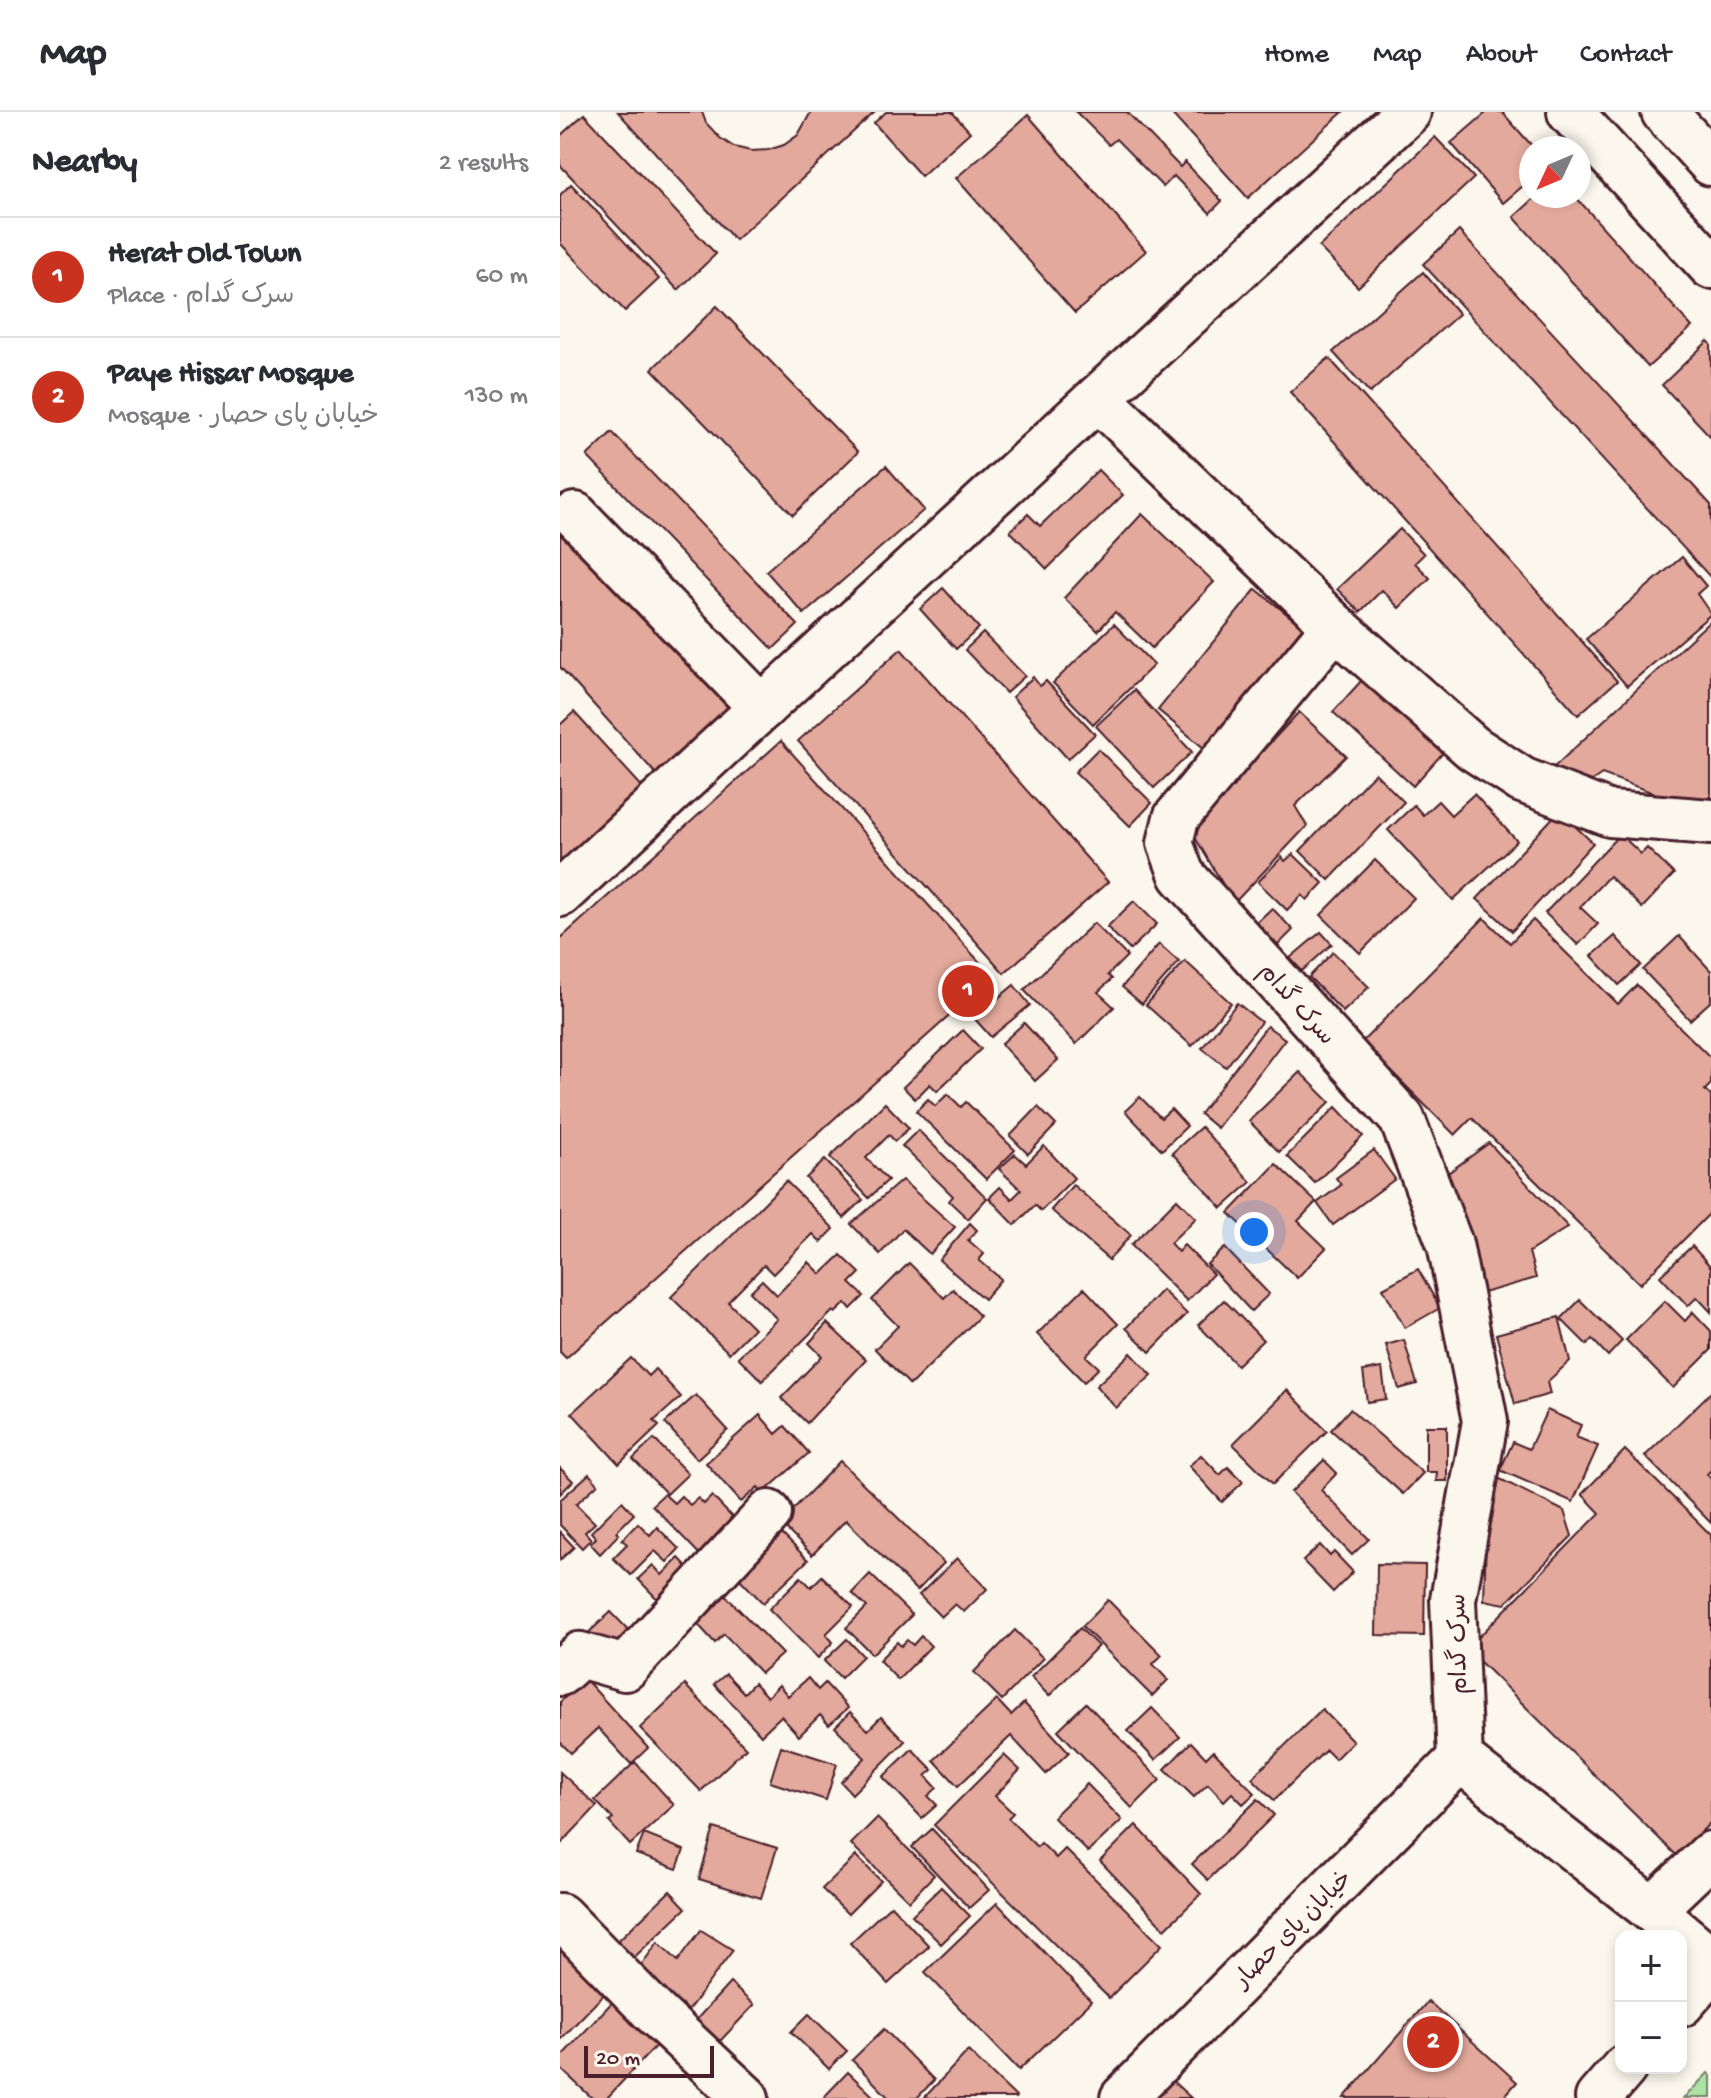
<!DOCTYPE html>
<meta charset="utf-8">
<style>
:root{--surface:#fff;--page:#f7f7f7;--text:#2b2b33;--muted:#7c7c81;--line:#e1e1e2;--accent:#c8321e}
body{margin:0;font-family:"Gochi Hand","Playpen Sans Arabic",sans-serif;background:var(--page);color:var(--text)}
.controls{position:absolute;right:24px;bottom:24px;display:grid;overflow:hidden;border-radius:16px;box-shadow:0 4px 12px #0003}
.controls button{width:72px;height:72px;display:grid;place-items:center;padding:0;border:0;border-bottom:2px solid var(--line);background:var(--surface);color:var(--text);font:40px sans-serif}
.compass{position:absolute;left:959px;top:24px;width:72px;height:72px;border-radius:50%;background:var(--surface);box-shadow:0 4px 12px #0003;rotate:226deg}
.scale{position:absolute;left:24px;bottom:20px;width:130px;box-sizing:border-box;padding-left:8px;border:4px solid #4a1f2b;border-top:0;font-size:22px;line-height:28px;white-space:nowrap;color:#4a1f2b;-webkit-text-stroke:6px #fbf7ec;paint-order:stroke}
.you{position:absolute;left:694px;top:1120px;width:28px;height:28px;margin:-20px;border:6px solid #fff;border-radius:50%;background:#1a73e8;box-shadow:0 0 0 12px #1a73e833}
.badge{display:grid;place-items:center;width:52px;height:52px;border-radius:50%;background:var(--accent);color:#fff;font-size:26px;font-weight:700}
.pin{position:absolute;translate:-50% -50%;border:4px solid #fff;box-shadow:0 2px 8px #0006}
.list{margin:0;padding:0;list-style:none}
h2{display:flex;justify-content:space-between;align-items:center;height:104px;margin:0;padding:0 32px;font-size:34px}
h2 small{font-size:26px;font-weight:400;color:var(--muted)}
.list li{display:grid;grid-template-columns:52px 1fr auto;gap:24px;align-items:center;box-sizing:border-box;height:120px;padding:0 32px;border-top:2px solid var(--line)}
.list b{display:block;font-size:30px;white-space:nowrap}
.list p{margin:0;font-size:26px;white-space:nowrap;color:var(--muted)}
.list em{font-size:26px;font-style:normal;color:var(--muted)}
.map{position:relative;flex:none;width:1151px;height:1986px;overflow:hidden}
header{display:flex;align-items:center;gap:48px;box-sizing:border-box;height:112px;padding:0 40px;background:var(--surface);border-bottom:2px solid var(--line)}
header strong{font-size:38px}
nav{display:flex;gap:44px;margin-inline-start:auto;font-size:28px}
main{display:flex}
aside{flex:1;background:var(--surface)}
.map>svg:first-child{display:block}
.green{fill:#abe3a7;stroke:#7a8169;stroke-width:2}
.building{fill:#e2a99c;stroke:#4a1f2b;stroke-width:2}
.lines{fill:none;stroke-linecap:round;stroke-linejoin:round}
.minor-casing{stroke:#4a1f2b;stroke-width:50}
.tertiary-casing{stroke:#4a1f2b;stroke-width:50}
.minor{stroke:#fbf7ec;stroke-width:44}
.tertiary{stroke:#fbf7ec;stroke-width:44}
.labels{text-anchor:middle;stroke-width:6;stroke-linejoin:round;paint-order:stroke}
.street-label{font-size:24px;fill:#4a1f2b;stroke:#fbf7ec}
</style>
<header>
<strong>Map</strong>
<nav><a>Home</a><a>Map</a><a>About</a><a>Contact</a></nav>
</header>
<main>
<aside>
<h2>Nearby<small>2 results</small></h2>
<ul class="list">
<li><span class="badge">1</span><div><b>Herat Old Town</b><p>Place · سرک گدام</p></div><em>60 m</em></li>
<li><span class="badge">2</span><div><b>Paye Hissar Mosque</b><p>Mosque · خیابان پای حصار</p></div><em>130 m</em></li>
</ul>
</aside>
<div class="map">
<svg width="1151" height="1986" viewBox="0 0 1151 1986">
<rect width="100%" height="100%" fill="#fbf7ec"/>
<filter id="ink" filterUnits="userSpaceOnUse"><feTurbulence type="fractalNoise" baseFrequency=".0125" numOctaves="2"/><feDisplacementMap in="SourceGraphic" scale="16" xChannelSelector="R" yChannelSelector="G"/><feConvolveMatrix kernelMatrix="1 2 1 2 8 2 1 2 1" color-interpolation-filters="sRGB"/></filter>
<g filter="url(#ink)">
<path class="green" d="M 1148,1961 L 1151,1964 L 1151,1986 L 1124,1986 Z"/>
<g class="building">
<path d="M 58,0 L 142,0 L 146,11 L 160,26 L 174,35 L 191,39 L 208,38 L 224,33 L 238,23 L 251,0 L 315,0 L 175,128 Z"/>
<path d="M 326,0 L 392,0 L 410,20 L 361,64 L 314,11 Z"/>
<path d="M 516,0 L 567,0 L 620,55 L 625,50 L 662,89 L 650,101 L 614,64 L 603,75 L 556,27 L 549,33 Z"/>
<path d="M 610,0 L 783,0 L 688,86 Z"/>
<path d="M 927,0 L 942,0 L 974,36 L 971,36 L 971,67 L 943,91 L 891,31 Z"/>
<path d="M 24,2 L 156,142 L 118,178 L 0,53 L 0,24 Z"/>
<path d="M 468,3 L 586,139 L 515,201 L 396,66 Z"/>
<path d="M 875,25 L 914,66 L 798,175 L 759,135 Z"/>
<path d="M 11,72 L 99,167 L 65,199 L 0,131 L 0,83 Z"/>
<path d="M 977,84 L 1015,84 L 1132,215 L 1088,255 L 954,105 Z"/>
<path d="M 899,119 L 1151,393 L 1151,466 L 863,152 Z"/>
<path d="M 863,160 L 899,202 L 810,281 L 773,240 Z"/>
<path d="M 157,194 L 298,340 L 233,403 L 92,257 Z"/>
<path d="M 1148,229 L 1151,232 L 1151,325 L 1102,273 Z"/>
<path d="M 769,246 L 1057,569 L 1018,603 L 730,280 Z"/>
<path d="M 52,320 L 238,513 L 213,537 L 27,344 Z"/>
<path d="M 326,354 L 364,398 L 244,502 L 206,459 Z"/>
<path d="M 538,358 L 563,383 L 487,457 L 450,419 L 468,402 L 480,414 Z"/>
<path d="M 582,402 L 654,470 L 592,536 L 555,500 L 538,519 L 504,486 Z"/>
<path d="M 0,413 L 177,590 L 96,662 L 0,555 Z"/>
<path d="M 840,417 L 864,442 L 855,451 L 870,466 L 839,496 L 822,478 L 800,500 L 777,477 Z"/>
<path d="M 1122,445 L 1146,474 L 1137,482 L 1151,502 L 1067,574 L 1026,527 Z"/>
<path d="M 383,476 L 419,516 L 396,537 L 360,497 Z"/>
<path d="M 696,477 L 743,515 L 644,636 L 598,598 Z"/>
<path d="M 1151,508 L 1151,691 L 1099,683 L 1042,662 L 1013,681 L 992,657 Z"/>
<path d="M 554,512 L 594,553 L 533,612 L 493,571 Z"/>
<path d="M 423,521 L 465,564 L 446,581 L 405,538 Z"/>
<path d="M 341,537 L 548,770 L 444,861 L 238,629 Z"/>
<path d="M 811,558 L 891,632 L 853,674 L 773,600 Z"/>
<path d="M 473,565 L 480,574 L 486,569 L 535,622 L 508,647 L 452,585 Z"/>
<path d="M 574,578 L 632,640 L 594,676 L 536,614 Z"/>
<path d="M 14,600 L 86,679 L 0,756 L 0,613 Z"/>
<path d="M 739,600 L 786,644 L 735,694 L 747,714 L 674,791 L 630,717 Z"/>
<path d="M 221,629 L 433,865 L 6,1246 L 0,1240 L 0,827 Z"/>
<path d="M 538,637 L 592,691 L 570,714 L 515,660 Z"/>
<path d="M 815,661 L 844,690 L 769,768 L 740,739 Z"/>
<path d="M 914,682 L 957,729 L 893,788 L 828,718 L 854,693 L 863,703 L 878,689 L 891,703 Z"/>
<path d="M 999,699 L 1033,731 L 952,819 L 917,787 Z"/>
<path d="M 1060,722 L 1081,742 L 1087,736 L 1114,762 L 1082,796 L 1049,764 L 1020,795 L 1038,812 L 1018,833 L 985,801 Z"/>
<path d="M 733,742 L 763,771 L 747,788 L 742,783 L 727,798 L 698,770 L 722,745 L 725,749 Z"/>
<path d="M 815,748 L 854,786 L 800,841 L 761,803 Z"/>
<path d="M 574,789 L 597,812 L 570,838 L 547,815 Z"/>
<path d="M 712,796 L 733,818 L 716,835 L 695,812 Z"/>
<path d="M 924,806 L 950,831 L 973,808 L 1058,892 L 1077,873 L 1151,946 L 1151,972 L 1145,978 L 1151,984 L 1151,1100 L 1080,1172 L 912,1006 L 895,1023 L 802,930 Z"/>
<path d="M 534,811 L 567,844 L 548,863 L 552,867 L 538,880 L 554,895 L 516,932 L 464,878 Z"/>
<path d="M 761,820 L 772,832 L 742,859 L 730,846 Z"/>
<path d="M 1055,824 L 1081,853 L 1059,873 L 1032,844 Z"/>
<path d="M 1119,824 L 1151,859 L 1151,889 L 1130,908 L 1083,858 Z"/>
<path d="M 599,832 L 619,850 L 582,892 L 562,875 Z"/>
<path d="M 773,840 L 809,875 L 783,900 L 749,865 Z"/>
<path d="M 625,849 L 671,891 L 632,934 L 586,893 Z"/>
<path d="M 454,873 L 470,893 L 431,925 L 414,906 Z"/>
<path d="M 677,891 L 701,910 L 666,955 L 642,936 Z"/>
<path d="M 464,911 L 498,948 L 475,969 L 441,932 Z"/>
<path d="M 707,914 L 725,927 L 657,1016 L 640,1002 Z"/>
<path d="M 403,918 L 421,937 L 377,979 L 370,972 L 355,987 L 343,975 Z"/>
<path d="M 740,960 L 770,990 L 719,1040 L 689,1009 Z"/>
<path d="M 388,982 L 401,995 L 406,990 L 455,1038 L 426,1067 L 356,999 L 368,987 L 375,994 Z"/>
<path d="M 580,985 L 601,1006 L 611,997 L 627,1014 L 602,1038 L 565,999 Z"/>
<path d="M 325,991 L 349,1016 L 335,1029 L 329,1023 L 306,1046 L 328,1068 L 309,1086 L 270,1045 Z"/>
<path d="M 478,995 L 496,1013 L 468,1042 L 450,1024 Z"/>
<path d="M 776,995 L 803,1024 L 755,1071 L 727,1044 Z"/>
<path d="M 641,1015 L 691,1070 L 662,1096 L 612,1041 Z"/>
<path d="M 358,1018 L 427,1086 L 408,1107 L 389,1089 L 393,1084 L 342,1034 Z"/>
<path d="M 929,1031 L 1008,1115 L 969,1140 L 976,1166 L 923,1181 L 888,1061 Z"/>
<path d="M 484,1034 L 514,1066 L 481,1099 L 475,1093 L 455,1113 L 429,1086 L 440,1075 L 452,1087 L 461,1078 L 439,1057 L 455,1042 L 466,1052 Z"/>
<path d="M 814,1038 L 835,1067 L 773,1113 L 757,1091 L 781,1073 L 776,1066 Z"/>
<path d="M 265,1048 L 303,1088 L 284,1106 L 246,1066 Z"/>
<path d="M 716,1052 L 756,1090 L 738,1109 L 766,1136 L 737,1166 L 669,1101 Z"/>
<path d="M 342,1068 L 395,1115 L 370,1142 L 343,1117 L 320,1142 L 291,1112 Z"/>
<path d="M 226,1069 L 274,1117 L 261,1130 L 253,1122 L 213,1162 L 204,1153 L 168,1190 L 194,1216 L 169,1241 L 111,1185 Z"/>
<path d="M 513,1073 L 571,1123 L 549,1148 L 491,1098 Z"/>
<path d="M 617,1087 L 636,1106 L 610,1131 L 618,1140 L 624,1133 L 653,1162 L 627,1189 L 571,1133 Z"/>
<path d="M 410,1111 L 417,1118 L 408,1128 L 424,1142 L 419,1148 L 441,1167 L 424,1187 L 379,1148 Z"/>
<path d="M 1132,1134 L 1151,1155 L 1151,1200 L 1137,1185 L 1128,1194 L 1100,1164 Z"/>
<path d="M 665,1136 L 709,1182 L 691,1199 L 647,1152 Z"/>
<path d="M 281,1143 L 300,1161 L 290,1171 L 304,1184 L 291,1197 L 286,1191 L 275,1201 L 273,1199 L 202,1269 L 178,1245 L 217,1207 L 190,1180 L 202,1168 L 217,1183 L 249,1150 L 261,1162 Z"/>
<path d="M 349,1151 L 384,1186 L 393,1177 L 420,1204 L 350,1273 L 315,1237 L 338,1214 L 312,1188 Z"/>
<path d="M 858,1157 L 880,1196 L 845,1216 L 823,1176 Z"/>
<path d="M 524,1176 L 558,1212 L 526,1244 L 539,1256 L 524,1270 L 477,1222 Z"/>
<path d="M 602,1178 L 627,1202 L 590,1240 L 566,1216 Z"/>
<path d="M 664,1188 L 703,1228 L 677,1253 L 638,1213 Z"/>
<path d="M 1020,1188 L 1062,1229 L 1048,1244 L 1032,1227 L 1027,1233 L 1001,1207 Z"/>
<path d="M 1105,1189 L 1125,1209 L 1133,1200 L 1151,1219 L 1151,1238 L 1113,1276 L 1066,1228 Z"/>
<path d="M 999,1205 L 1010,1249 L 987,1270 L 990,1282 L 955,1292 L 936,1222 Z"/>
<path d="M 267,1211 L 306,1248 L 247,1311 L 221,1286 L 262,1244 L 249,1231 Z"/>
<path d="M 844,1228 L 857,1272 L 839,1277 L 826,1233 Z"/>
<path d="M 571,1241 L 592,1263 L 556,1296 L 536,1274 Z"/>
<path d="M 71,1246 L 88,1264 L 95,1257 L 121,1285 L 94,1309 L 99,1314 L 59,1352 L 12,1301 Z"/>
<path d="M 822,1256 L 826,1287 L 807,1290 L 803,1259 Z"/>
<path d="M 727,1278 L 767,1319 L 713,1372 L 673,1332 Z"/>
<path d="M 1151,1280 L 1151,1358 L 1147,1362 L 1151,1367 L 1151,1411 L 1085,1344 Z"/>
<path d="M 136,1283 L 168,1318 L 137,1347 L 105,1311 Z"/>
<path d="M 790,1297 L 863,1361 L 843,1382 L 771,1318 Z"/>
<path d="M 987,1298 L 1021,1313 L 1016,1325 L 1038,1334 L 1013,1390 L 940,1358 L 953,1330 L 969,1337 Z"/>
<path d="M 200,1303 L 216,1322 L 225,1314 L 249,1341 L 203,1381 L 198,1375 L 181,1390 L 146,1351 Z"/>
<path d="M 866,1314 L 887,1314 L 887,1369 L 876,1369 L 877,1360 L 866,1360 Z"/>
<path d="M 94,1327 L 128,1362 L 107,1382 L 73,1347 Z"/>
<path d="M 1065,1338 L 1151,1423 L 1151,1710 L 1117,1744 L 907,1537 L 1040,1401 L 1022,1382 Z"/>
<path d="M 641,1343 L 660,1363 L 668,1355 L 683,1370 L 662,1390 L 629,1354 Z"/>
<path d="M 764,1348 L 777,1361 L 761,1378 L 809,1427 L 792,1443 L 731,1380 Z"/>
<path d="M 280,1349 L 384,1451 L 357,1479 L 286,1408 L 252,1443 L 220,1411 Z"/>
<path d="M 0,1356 L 13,1369 L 0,1382 Z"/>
<path d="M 928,1361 L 1004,1399 L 1012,1424 L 945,1492 L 924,1488 Z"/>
<path d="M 29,1362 L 38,1372 L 16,1392 L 35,1411 L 25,1420 L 31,1427 L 22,1436 L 0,1413 L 0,1388 Z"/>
<path d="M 104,1382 L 114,1391 L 121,1384 L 130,1393 L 138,1386 L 144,1392 L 152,1384 L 183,1417 L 148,1451 L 92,1393 Z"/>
<path d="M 62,1389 L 74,1402 L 56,1420 L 59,1422 L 40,1442 L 30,1431 L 36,1426 L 31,1420 Z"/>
<path d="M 78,1411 L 90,1423 L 97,1415 L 119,1437 L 107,1450 L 95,1439 L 71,1463 L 53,1446 L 67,1432 L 62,1428 Z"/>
<path d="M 0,1420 L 14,1435 L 0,1448 Z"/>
<path d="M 220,1420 L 248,1448 L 203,1491 L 176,1463 Z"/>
<path d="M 760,1433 L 770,1444 L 774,1440 L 793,1460 L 773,1480 L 743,1449 Z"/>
<path d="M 119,1446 L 137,1465 L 105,1495 L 78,1467 L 93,1453 L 102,1463 Z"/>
<path d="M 397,1446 L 427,1477 L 404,1500 L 395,1492 L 381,1505 L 359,1483 Z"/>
<path d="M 817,1452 L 865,1453 L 864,1524 L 816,1523 Z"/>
<path d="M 310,1462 L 352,1503 L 312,1542 L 286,1516 L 307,1495 L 292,1481 Z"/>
<path d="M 262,1464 L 293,1495 L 266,1522 L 273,1530 L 258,1546 L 209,1497 L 241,1465 L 251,1475 Z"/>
<path d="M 163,1481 L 222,1542 L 201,1561 L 164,1522 L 155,1531 L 134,1508 Z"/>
<path d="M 548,1488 L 602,1543 L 593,1552 L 608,1568 L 592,1584 L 522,1514 Z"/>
<path d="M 51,1500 L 78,1528 L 47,1544 L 25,1524 Z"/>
<path d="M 520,1516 L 538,1534 L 489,1584 L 471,1565 Z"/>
<path d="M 455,1518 L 483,1546 L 442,1588 L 414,1560 Z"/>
<path d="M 361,1524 L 371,1534 L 338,1568 L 319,1548 L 337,1530 L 341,1534 L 347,1528 L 353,1533 Z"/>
<path d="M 287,1527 L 303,1544 L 281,1566 L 264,1549 Z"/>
<path d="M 166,1562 L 184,1581 L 194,1571 L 207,1585 L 219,1573 L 228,1584 L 248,1566 L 258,1578 L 265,1571 L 288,1596 L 269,1613 L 260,1603 L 239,1624 L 221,1604 L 201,1623 L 154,1572 Z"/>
<path d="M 25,1567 L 88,1636 L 71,1652 L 38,1616 L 11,1641 L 0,1630 L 0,1590 Z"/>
<path d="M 125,1573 L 186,1636 L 141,1679 L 80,1616 Z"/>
<path d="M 437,1588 L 451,1603 L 464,1591 L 509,1640 L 486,1662 L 451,1624 L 398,1674 L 374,1648 Z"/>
<path d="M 526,1591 L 600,1668 L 572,1696 L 498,1618 Z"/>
<path d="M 592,1596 L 620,1625 L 595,1648 L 568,1619 Z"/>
<path d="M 762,1597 L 793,1629 L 775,1647 L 766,1638 L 714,1688 L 692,1666 Z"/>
<path d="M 290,1600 L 308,1618 L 321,1605 L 345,1629 L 292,1682 L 281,1670 L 305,1646 L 275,1615 Z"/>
<path d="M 631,1630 L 646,1646 L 653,1639 L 695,1681 L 683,1692 L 672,1681 L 664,1689 L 648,1672 L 634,1685 L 605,1657 Z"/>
<path d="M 221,1634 L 277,1652 L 266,1688 L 210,1670 Z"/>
<path d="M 352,1637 L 373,1658 L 366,1664 L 377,1676 L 368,1684 L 377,1693 L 362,1706 L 323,1665 Z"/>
<path d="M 444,1643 L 460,1658 L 435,1684 L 453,1701 L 448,1706 L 477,1735 L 481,1731 L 496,1746 L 505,1737 L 602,1833 L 549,1886 L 374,1713 Z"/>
<path d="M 75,1650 L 114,1693 L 70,1733 L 49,1710 L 53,1707 L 35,1688 Z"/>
<path d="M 0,1660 L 37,1694 L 0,1733 Z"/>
<path d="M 527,1672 L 562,1708 L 528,1740 L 493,1705 Z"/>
<path d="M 698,1687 L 714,1703 L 648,1768 L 632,1752 Z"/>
<path d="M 317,1706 L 374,1763 L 349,1789 L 291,1732 Z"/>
<path d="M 576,1713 L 641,1782 L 605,1817 L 540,1749 Z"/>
<path d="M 154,1716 L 217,1736 L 201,1786 L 139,1767 Z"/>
<path d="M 372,1717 L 429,1778 L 409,1796 L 352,1735 Z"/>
<path d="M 84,1722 L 124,1738 L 117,1757 L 76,1742 Z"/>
<path d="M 296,1744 L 321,1769 L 288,1802 L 262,1777 Z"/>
<path d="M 381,1775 L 410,1804 L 381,1832 L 352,1803 Z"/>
<path d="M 110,1779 L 126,1796 L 64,1855 L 48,1838 Z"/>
<path d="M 437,1791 L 531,1889 L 459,1958 L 365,1860 Z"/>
<path d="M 331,1793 L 369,1834 L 328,1872 L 290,1831 Z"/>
<path d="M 141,1818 L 173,1838 L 117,1913 L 72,1866 L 98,1830 L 118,1849 Z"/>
<path d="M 0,1830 L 51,1875 L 0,1928 Z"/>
<path d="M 170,1871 L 194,1893 L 146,1944 L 123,1922 Z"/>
<path d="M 57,1885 L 102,1927 L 47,1986 L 32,1986 L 0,1956 L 0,1946 Z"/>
<path d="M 868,1889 L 957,1970 L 943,1986 L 784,1986 Z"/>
<path d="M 249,1902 L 287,1939 L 269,1957 L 231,1920 Z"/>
<path d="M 324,1917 L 374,1968 L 357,1986 L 329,1986 L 292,1948 Z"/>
<path d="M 408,1939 L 456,1985 L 455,1986 L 364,1986 Z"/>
<path d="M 288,1960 L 315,1986 L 263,1986 Z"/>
<path d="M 608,1965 L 631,1986 L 589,1986 Z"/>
</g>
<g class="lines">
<defs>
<g id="minor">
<path d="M 538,286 L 775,514 L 616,706 L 610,731 L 622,763 L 842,1007 L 890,1132 L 925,1309 L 893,1488 L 900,1647"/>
<path d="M 15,403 L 202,596"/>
<path d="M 775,514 L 913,636 L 962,668 L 1050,702 L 1151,710"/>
<path d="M 0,782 L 848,0"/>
<path d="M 0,1561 L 20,1543 L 65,1556 L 209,1401"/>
<path d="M 0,1804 L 93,1899 L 186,1986"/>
</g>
<g id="tertiary">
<path d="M 1010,0 L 1151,154"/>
<path d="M 1104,0 L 1151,51"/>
<path d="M 1092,1798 L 1151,1742"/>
<path d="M 1121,1892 L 1151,1858"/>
<path d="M 563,1986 L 900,1647 L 1092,1798 L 1151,1848"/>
<path d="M 1038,1986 L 1064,1956"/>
</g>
</defs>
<use href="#minor" class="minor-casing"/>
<use href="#tertiary" class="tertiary-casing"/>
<use href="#minor" class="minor"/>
<use href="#tertiary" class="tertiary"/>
</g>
</g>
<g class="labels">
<g class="street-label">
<text transform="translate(738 891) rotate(48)" y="8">سرک گدام</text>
<text transform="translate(897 1532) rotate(-91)" y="8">سرک گدام</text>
<text transform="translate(732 1816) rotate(-45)" y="8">خیابان پای حصار</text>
</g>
</g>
</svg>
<div class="controls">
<button>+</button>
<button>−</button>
</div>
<svg class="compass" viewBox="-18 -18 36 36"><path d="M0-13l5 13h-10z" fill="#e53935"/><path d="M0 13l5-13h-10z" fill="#7c7c81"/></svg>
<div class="scale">20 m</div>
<div class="you"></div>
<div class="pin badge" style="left:408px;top:879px">1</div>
<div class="pin badge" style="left:873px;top:1930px">2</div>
</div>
</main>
